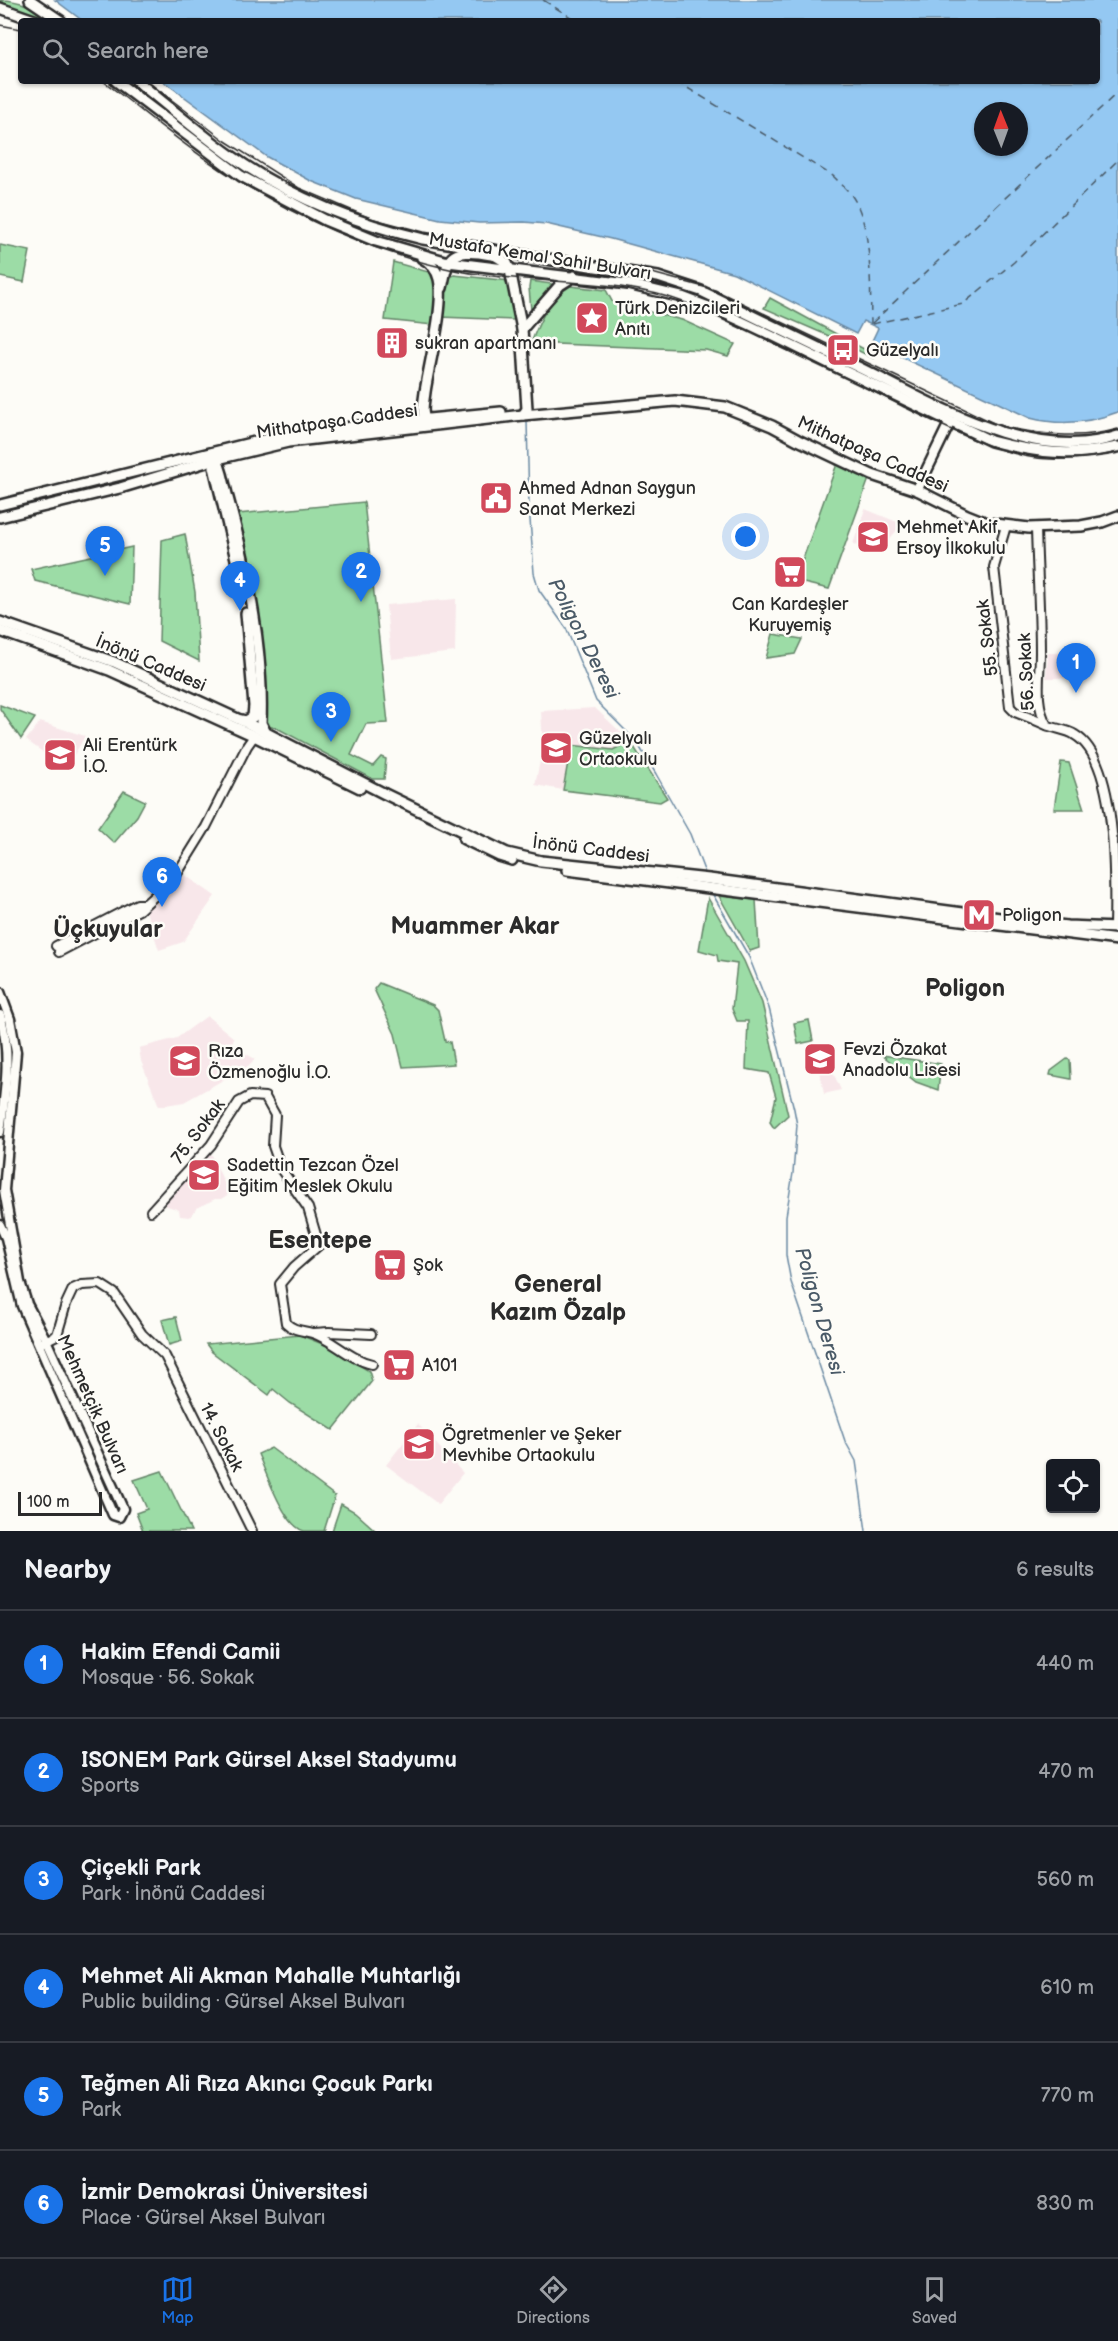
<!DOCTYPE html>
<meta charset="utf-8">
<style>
:root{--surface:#171b24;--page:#242831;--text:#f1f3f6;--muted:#9ea1a6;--line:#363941;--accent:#1a73e8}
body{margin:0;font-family:"Balsamiq Sans",sans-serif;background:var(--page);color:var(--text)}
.controls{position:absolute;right:18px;bottom:18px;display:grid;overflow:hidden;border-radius:6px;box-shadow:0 2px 4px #0004}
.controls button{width:54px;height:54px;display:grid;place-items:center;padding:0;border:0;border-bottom:2px solid var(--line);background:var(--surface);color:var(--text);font:30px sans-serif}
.compass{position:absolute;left:974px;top:102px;width:54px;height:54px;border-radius:50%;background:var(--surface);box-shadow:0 2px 4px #0004;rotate:359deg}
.scale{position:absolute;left:18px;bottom:15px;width:84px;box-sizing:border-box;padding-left:6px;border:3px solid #2b2b2b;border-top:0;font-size:16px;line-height:21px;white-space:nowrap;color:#2b2b2b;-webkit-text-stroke:4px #fdfcf7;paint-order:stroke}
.you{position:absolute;left:746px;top:537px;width:21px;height:21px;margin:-15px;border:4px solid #fff;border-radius:50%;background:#1a73e8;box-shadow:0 0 0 9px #1a73e833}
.badge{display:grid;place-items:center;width:39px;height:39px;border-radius:50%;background:var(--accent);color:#fff;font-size:20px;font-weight:700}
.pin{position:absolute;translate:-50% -50px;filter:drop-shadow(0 2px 3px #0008)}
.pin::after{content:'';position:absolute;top:32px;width:21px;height:18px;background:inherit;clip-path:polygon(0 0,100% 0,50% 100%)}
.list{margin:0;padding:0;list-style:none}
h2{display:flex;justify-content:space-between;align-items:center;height:78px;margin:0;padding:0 24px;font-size:26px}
h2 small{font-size:20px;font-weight:400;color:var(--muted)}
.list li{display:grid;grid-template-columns:39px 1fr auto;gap:18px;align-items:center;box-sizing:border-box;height:108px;padding:0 24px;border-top:2px solid var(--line)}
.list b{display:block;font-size:22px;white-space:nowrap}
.list p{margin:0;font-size:20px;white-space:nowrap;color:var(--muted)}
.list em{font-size:20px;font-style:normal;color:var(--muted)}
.icon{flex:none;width:33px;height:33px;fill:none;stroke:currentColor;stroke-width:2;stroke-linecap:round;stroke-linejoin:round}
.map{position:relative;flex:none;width:1118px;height:1531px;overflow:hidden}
.search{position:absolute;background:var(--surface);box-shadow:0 2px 4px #0004;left:18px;right:18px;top:18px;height:66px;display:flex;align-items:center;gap:15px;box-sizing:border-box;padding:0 21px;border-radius:6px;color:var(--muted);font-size:22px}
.sheet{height:726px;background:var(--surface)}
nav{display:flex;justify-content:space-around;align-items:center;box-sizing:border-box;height:84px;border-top:2px solid var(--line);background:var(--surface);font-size:16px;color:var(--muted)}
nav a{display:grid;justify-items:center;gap:3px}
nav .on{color:var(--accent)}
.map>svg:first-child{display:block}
.built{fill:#f8e7ea}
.green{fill:#9cdca6;stroke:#648468;stroke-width:1.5}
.water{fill:#94c8f2;stroke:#6a89a2;stroke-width:1.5;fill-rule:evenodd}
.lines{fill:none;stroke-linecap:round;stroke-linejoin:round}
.stream{stroke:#6a89a2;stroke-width:1.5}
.ferry{stroke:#4a5a67;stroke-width:1.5;stroke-dasharray:8 6;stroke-linecap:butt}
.tertiary-casing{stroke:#2b2b2b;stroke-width:12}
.secondary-casing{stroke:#2b2b2b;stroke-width:13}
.primary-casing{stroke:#2b2b2b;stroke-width:14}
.tertiary{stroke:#fdfcf7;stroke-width:8}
.secondary{stroke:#fdfcf7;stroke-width:8}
.primary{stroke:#fdfcf7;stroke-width:9}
.tram{stroke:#2b2b2b;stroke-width:1.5}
.labels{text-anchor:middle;stroke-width:5;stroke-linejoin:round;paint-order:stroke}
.street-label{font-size:18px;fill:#2b2b2b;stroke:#fdfcf7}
.poi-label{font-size:18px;fill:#2b2b2b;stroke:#fdfcf7;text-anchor:start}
.water-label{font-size:20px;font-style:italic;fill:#4a5a67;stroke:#fdfcf7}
.district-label{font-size:24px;font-weight:bold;fill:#2b2b2b;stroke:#fdfcf7}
</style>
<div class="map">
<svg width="1118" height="1531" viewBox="0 0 1118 1531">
<rect width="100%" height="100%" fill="#fdfcf7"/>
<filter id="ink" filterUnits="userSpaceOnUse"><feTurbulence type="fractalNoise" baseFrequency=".0167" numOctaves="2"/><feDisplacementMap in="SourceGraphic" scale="12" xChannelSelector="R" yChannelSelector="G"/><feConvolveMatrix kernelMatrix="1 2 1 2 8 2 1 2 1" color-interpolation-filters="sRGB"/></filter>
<g filter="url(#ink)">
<g class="built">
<path d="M 865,509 L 902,524 L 878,553 L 853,544 Z"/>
<path d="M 456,599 L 455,652 L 391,659 L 386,605 Z"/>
<path d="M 1048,653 L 1078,653 L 1077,678 L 1046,678 Z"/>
<path d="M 595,708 L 630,741 L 613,750 L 571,745 L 563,790 L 535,785 L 543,747 L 541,711 Z"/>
<path d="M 40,722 L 85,736 L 66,769 L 26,740 Z"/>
<path d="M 185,875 L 215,896 L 183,942 L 159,950 L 145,908 Z"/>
<path d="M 207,1016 L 234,1038 L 231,1045 L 255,1059 L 248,1066 L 184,1102 L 159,1106 L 141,1061 L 139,1048 L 177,1038 Z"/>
<path d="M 826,1048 L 831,1068 L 841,1090 L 824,1094 L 820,1072 L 812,1072 L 809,1050 Z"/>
<path d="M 205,1154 L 212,1155 L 229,1194 L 221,1199 L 215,1199 L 197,1208 L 190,1217 L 180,1216 L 179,1210 L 165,1205 Z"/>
<path d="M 418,1424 L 463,1473 L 438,1504 L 386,1465 Z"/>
</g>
<g class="green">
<path d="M 0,0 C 23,0 36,9 55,21 C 37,21 19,7 0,4 Z"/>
<path d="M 0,245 L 30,251 L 24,282 L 0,277 Z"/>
<path d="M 393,262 L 432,273 L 437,285 L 433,325 L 385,320 Z"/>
<path d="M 454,275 L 510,281 L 514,320 L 440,317 L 449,278 Z"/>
<path d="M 530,281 L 552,284 L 531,310 L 529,288 Z"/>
<path d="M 570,286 L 606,290 L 613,303 L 682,320 L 735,344 L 728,356 L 706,350 L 531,343 C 540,320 548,300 570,286 Z"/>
<path d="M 770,298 L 873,354 L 873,358 L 829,336 L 764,308 Z"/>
<path d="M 206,456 L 208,460 L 0,512 L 0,509 Z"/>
<path d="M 838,461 L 870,476 L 829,589 L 795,581 Z"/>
<path d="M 364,502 L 388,723 L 366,724 L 351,755 L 373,766 L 381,757 L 386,759 L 384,779 L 373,779 L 277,728 L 261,725 L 257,639 L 238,514 Z"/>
<path d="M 185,534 L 195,592 L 199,661 L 159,641 L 162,540 Z"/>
<path d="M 132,547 L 130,604 L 35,581 L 31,569 Z"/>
<path d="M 773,634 L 802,639 L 795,654 L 766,658 Z"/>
<path d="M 0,705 L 35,718 L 21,739 L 0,709 Z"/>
<path d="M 630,741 L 667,798 L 660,802 L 563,790 L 571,745 L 613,750 Z"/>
<path d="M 1061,762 L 1069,763 L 1084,809 L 1054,809 Z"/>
<path d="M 124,791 L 145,801 L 137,816 L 114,843 L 98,828 Z"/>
<path d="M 719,896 L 756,900 L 759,948 L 750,951 Z"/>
<path d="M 708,898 L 744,961 L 762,1003 L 788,1115 L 774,1128 L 770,1122 L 776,1097 L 769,1073 L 746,1069 L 748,1021 L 737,1021 L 732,1009 L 737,964 L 718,961 L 717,955 L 699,950 Z"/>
<path d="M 379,983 L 433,1005 L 438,1010 L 445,1041 L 450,1042 L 454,1064 L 403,1067 L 395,1034 L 374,989 Z"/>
<path d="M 809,1020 L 813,1041 L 798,1044 L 794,1023 Z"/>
<path d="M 882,1055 L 941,1064 L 938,1090 L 916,1082 Z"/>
<path d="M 1067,1059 L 1070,1060 L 1071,1079 L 1050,1075 L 1051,1071 Z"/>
<path d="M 176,1317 L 182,1341 L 169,1345 L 162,1320 Z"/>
<path d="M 300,1335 L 330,1347 L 369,1371 L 372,1381 L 333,1430 L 290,1403 L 273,1389 L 269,1395 L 212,1352 L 206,1344 Z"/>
<path d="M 271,1448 L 335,1496 L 324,1531 C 318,1531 310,1531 304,1531 C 284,1526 266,1472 258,1454 Z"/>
<path d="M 162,1471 L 191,1531 L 143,1531 L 136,1513 L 147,1509 L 134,1480 Z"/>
<path d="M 341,1504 L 355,1512 L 376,1531 L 332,1531 Z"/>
</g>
<path class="water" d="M 55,0 L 1118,0 L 1118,412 C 1089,423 1060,426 1030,418 L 871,343 L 878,328 L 863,321 L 856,334 L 734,273 L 611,239 L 546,224 L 524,222 L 479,223 L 440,219 L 356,199 L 311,181 L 267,157 L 163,81 L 1097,81 L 1097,21 L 83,21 ZM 983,111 L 1019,111 L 1019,147 L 983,147 Z"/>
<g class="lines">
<g class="stream">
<path d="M 527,421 L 529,506 L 534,573 L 539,590 L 566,628 L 596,701 L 636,741 L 656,774 L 690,834 L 705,873"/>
<path d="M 712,893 L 749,957 L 769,1008 L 794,1109 L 797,1125 L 793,1173 L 786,1216 L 786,1255 L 791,1282 L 845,1441 L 856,1461 L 866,1531"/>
</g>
<g class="ferry">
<path d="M 543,0 L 577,21"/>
<path d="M 676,81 L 833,176 C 839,182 847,189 852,196 C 873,226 870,288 871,324"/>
<path d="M 872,323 L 1118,92"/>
<path d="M 872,324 L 963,304 L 1014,262 L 1118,160"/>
</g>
<defs>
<g id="tertiary">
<path d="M 1006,526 L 994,567 L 1010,707 L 1015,712 C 1026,716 1038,721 1049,726 C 1057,729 1068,730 1075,735 C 1118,760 1115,883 1114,928"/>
<path d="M 1036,528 C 1037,569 1040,611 1040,652 C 1040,676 1034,704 1047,725"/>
<path d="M 56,946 L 137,904 L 144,904"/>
<path d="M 59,952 L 139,910 L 175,877 L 206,827 L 247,746 L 254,736"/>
<path d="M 151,1211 L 211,1145 L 239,1102 L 250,1096 L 265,1097 L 275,1115 L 273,1146 L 281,1169 L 308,1208 L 319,1245 L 294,1267 L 280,1284 L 286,1323 C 294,1331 302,1330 312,1333 C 332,1339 349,1359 372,1364"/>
<path d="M 314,1333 L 329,1332 L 371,1334"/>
<path d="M 41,1343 L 57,1335 L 66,1304 L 73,1289 L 82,1285 L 100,1284 L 114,1293 L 142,1334 L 165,1356 L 252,1531"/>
</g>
<g id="secondary">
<path d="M 0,992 L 10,1019 L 16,1052 L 4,1190 L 20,1282 L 27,1304 L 46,1340 L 123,1509 L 119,1517 L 113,1515 L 22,1306 L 6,1238 L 0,1225"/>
<path d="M 0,1015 C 12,1054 5,1092 0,1132"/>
</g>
<g id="primary">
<path d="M 30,0 L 61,21"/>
<path d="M 0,8 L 37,21"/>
<path d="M 116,81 L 241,176 L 325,220 L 376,241 L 448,262 L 628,284 L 682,297 L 719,311 L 991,441 C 1037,453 1071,457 1118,447"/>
<path d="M 137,81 C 168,106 198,132 230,155 C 287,196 356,223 423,239 L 658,277 L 701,291 C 754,317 806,342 858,367 C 934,404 1031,465 1118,436"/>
<path d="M 491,253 L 507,263 L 510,270 L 522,329 L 527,409 L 523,415"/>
<path d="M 422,258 C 430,262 437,270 439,279 C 445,305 429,364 425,392 C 424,402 420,415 428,423"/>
<path d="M 442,288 C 444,280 445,271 448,264 C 454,246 484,254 497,256"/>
<path d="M 522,329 L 560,285 L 574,276"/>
<path d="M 214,454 C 222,466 224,484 228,498 C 247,567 264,652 261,723 L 265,731"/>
<path d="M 214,467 L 240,576"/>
<path d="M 917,490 L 950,422"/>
<path d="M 0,505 L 275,437 L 367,425 L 501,412"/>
<path d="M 0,517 L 120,488 L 213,460 L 288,442 L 523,415 L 675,401 L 725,407 L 772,426 L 798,440 L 872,475 L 917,490 L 967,515 L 987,523 L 1029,528 L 1081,526 L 1102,522 L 1118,516"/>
<path d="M 0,622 L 114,662 L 251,725 L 385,794 L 507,853 L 541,861 L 709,879 L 1015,920 L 1067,926 L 1118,928"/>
<path d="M 0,631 L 109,670 L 250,734 L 360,788"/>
<path d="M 241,720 L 246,721 L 253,717 L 254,706 L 246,613"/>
<path d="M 464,839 L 499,856 L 512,860"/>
<path d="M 567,870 L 1118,940"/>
</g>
</defs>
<use href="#tertiary" class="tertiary-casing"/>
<use href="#secondary" class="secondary-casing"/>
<use href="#primary" class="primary-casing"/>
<use href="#tertiary" class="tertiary"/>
<use href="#secondary" class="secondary"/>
<use href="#primary" class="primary"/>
<g class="tram">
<path d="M 0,25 L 21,29"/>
<path d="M 103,81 C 143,111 181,144 223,171 C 291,215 366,250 445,268 C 524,287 610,274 686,303 C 760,332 831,371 902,406 C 941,425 981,446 1024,456 C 1055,462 1088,459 1118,452"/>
<path d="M 147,81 L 224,140 L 299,188 L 370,218 L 424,232 L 626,266 L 715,290 L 1002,427 C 1041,434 1079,440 1118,429"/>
</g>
</g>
</g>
<defs>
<symbol id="sight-square" viewBox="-11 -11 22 22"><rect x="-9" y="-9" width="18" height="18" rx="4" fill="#d1495b" stroke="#fdfcf7"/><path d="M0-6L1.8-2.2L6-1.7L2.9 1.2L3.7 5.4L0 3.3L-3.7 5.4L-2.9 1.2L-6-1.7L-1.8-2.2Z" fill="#fff"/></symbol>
<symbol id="building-square" viewBox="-11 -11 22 22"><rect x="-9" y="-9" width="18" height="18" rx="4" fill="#d1495b" stroke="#fdfcf7"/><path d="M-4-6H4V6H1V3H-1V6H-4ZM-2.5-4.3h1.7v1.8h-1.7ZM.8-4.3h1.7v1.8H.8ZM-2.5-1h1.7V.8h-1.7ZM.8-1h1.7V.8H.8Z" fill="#fff"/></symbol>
<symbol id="bus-square" viewBox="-11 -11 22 22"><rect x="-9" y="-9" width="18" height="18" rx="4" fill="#d1495b" stroke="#fdfcf7"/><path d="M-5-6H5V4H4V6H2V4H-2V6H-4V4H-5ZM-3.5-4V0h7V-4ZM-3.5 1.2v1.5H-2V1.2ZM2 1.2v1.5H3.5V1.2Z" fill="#fff"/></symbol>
<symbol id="civic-square" viewBox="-11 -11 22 22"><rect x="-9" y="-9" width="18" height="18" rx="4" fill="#d1495b" stroke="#fdfcf7"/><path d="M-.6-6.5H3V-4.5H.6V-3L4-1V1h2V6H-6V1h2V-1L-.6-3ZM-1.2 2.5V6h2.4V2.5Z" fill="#fff"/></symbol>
<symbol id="school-square" viewBox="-11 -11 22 22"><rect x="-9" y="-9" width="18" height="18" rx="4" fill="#d1495b" stroke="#fdfcf7"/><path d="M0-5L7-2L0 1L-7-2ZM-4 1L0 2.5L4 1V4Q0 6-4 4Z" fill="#fff"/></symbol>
<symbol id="supermarket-square" viewBox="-11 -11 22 22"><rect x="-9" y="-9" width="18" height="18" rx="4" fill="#d1495b" stroke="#fdfcf7"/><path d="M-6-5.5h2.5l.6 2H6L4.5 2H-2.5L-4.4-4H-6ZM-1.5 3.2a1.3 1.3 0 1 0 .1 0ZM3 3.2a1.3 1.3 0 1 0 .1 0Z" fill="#fff"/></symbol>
<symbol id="metro-square" viewBox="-11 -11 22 22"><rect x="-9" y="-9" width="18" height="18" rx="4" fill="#d1495b" stroke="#fdfcf7"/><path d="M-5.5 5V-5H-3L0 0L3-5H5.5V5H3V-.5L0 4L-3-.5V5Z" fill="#fff"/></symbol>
</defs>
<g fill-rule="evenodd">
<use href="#sight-square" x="573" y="299" width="38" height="38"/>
<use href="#building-square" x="373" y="324" width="38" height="38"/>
<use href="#bus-square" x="824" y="331" width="38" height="38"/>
<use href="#civic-square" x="477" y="479" width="38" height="38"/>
<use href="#school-square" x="854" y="518" width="38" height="38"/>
<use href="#supermarket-square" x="771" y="553" width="38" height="38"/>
<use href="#school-square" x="537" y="729" width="38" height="38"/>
<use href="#school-square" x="41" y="736" width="38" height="38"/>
<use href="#metro-square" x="960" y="896" width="38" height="38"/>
<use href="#school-square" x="801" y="1040" width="38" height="38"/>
<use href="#school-square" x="166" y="1042" width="38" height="38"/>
<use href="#school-square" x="185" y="1156" width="38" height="38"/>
<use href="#supermarket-square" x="371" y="1246" width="38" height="38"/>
<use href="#supermarket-square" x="380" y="1346" width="38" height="38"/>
<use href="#school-square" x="400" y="1425" width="38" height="38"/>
</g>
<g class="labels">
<g class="street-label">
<text transform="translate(540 256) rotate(9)" y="6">Mustafa Kemal Sahil Bulvarı</text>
<text transform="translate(337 421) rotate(-8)" y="6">Mithatpaşa Caddesi</text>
<text transform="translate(873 454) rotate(24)" y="6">Mithatpaşa Caddesi</text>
<text transform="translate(987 638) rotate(-97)" y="6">55. Sokak</text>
<text transform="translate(151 663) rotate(23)" y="6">İnönü Caddesi</text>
<text transform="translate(1026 672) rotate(-93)" y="6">56. Sokak</text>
<text transform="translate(591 849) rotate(7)" y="6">İnönü Caddesi</text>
<text transform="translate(198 1131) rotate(-53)" y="6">75. Sokak</text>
<text transform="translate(93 1404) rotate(66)" y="6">Mehmetçik Bulvarı</text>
<text transform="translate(222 1437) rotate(63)" y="6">14. Sokak</text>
</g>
<g class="poi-label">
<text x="615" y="314">Türk Denizcileri<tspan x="615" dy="21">Anıtı</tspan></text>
<text x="415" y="349">sukran apartmanı</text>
<text x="866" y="356">Güzelyalı</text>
<text x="519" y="494">Ahmed Adnan Saygun<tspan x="519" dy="21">Sanat Merkezi</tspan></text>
<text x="896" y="533">Mehmet Akif<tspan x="896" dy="21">Ersoy İlkokulu</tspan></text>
<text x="790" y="610" text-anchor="middle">Can Kardeşler<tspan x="790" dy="21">Kuruyemiş</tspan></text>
<text x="579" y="744">Güzelyalı<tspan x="579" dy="21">Ortaokulu</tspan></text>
<text x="83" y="751">Ali Erentürk<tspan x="83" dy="21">İ.O.</tspan></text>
<text x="1002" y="921">Poligon</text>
<text x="843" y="1055">Fevzi Özakat<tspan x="843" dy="21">Anadolu Lisesi</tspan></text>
<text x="208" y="1057">Rıza<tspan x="208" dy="21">Özmenoğlu İ.O.</tspan></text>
<text x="227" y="1171">Sadettin Tezcan Özel<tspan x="227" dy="21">Eğitim Meslek Okulu</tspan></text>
<text x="413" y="1271">Şok</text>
<text x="422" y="1371">A101</text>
<text x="442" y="1440">Ögretmenler ve Şeker<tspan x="442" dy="21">Mevhibe Ortaokulu</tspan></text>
</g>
<g class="water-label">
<text transform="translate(584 638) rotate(63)" y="7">Poligon Deresi</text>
<text transform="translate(820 1311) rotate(74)" y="7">Poligon Deresi</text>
</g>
<g class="district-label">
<text x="475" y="934">Muammer Akar</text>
<text x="108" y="937">Üçkuyular</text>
<text x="965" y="996">Poligon</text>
<text x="320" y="1248">Esentepe</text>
<text x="558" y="1292">General<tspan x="558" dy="28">Kazım Özalp</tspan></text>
</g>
</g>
</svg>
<div class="controls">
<button><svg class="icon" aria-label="locate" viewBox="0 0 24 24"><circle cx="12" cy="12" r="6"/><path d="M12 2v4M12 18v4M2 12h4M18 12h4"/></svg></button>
</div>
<svg class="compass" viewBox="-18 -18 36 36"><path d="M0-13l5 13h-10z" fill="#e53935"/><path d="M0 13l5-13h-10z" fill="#9ea1a6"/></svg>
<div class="scale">100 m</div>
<div class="you"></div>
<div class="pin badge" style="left:1076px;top:693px">1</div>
<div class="pin badge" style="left:361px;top:602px">2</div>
<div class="pin badge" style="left:331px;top:742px">3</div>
<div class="pin badge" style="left:240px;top:611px">4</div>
<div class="pin badge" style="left:105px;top:576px">5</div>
<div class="pin badge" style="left:162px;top:907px">6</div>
<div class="search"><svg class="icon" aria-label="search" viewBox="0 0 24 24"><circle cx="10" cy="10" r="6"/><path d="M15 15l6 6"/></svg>Search here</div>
</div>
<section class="sheet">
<h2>Nearby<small>6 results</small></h2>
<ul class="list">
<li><span class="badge">1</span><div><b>Hakim Efendi Camii</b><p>Mosque · 56. Sokak</p></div><em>440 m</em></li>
<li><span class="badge">2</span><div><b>ISONEM Park Gürsel Aksel Stadyumu</b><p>Sports</p></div><em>470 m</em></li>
<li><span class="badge">3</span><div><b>Çiçekli Park</b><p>Park · İnönü Caddesi</p></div><em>560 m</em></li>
<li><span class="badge">4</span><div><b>Mehmet Ali Akman Mahalle Muhtarlığı</b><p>Public building · Gürsel Aksel Bulvarı</p></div><em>610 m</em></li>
<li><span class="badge">5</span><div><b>Teğmen Ali Rıza Akıncı Çocuk Parkı</b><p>Park</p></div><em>770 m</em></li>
<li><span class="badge">6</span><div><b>İzmir Demokrasi Üniversitesi</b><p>Place · Gürsel Aksel Bulvarı</p></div><em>830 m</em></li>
</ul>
</section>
<nav>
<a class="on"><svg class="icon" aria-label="map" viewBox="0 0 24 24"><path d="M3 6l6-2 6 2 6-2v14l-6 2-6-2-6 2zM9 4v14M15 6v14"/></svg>Map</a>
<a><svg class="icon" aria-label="directions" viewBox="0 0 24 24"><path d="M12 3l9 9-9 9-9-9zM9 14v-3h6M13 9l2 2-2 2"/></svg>Directions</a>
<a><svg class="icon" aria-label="saved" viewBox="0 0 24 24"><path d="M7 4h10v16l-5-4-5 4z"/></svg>Saved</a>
</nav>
